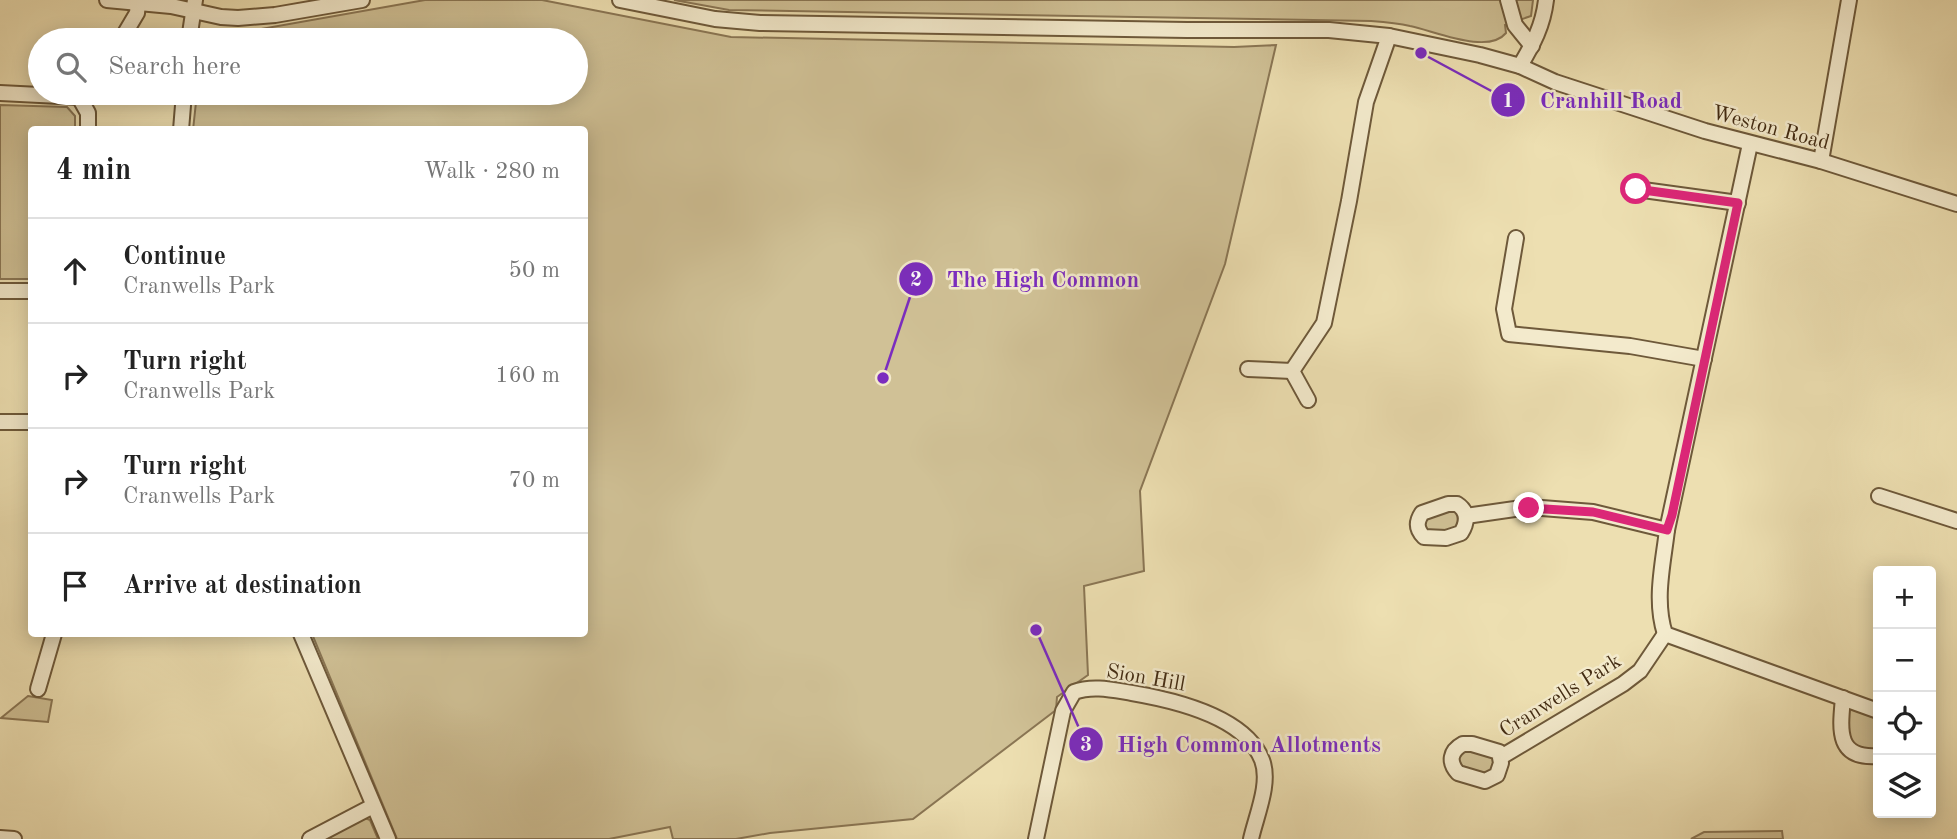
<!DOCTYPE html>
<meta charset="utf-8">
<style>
:root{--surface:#fff;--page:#f2f2f2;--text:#222;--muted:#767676;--line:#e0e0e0}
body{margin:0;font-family:"Old Standard TT",serif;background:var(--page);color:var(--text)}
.controls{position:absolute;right:21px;bottom:21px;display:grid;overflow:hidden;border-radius:7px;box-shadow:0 4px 18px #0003}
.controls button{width:63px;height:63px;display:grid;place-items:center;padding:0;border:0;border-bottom:2px solid var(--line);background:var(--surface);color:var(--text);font:35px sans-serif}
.stop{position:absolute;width:21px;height:21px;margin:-16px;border:5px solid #db2777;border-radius:50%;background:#fff}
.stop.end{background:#db2777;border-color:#fff;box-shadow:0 2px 7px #0008}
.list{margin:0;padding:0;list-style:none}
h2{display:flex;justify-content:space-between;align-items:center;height:91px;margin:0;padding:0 28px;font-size:30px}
h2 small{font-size:23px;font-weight:400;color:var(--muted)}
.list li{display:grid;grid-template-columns:46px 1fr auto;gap:21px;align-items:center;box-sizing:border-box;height:105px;padding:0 28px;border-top:2px solid var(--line)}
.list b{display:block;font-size:26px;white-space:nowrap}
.list p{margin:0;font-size:23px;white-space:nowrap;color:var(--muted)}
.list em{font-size:23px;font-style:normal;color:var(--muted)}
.icon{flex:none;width:38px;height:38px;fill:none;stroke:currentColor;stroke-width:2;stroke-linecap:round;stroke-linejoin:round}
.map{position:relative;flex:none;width:1957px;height:839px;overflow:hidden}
.search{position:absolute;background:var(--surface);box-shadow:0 4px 18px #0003;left:28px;top:28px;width:560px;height:77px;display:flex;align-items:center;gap:18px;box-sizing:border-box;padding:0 24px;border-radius:38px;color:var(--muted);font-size:26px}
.panel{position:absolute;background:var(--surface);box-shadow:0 4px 18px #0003;left:28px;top:126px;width:560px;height:511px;border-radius:7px}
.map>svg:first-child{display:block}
.green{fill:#d0c196;stroke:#8a7654;stroke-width:2}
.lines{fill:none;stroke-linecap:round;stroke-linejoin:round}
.minor-casing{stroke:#6e593a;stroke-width:18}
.minor{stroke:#f3eacc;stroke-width:14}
.route{stroke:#db2777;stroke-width:9}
.labels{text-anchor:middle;stroke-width:5;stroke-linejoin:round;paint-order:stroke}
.street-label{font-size:21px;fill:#432c13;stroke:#f3eacc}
.leader{fill:none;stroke:#7b2cbf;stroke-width:2.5}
.callout-dot{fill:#7b2cbf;stroke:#f3eacc;stroke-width:2.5}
.mark-label{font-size:21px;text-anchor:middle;font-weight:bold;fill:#fff}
.callout-label{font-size:23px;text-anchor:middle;font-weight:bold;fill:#7b2cbf;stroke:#f3eacc;stroke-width:5;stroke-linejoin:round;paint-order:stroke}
</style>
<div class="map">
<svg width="1957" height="839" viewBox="0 0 1957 839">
<rect width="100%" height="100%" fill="#eddfb1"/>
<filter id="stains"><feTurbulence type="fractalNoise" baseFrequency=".00286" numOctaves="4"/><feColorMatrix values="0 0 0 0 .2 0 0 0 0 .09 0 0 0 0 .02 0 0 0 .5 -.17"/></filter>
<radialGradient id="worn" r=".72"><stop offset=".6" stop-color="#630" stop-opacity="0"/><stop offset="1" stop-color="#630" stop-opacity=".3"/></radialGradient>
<g class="green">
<path d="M 425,0 L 542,0 L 731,37 L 1234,47 L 1276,45 L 1225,264 L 1140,491 L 1144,571 L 1084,586 L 1088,675 L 1057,697 L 1056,710 L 913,819 L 770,833 L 736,839 L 673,839 L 670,827 L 609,839 L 397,839 L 312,634 L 584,634 L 584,130 L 193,130 L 197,93 L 576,93 L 576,40 L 211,40 L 221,36 Z"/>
<path d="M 674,0 L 1533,0 L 1531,16 L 1505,25 L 1506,33 C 1488,55 1435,31 1410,26 C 1397,23 1384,22 1371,21 L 729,10 Z"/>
<path d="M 0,105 L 67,107 L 75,116 L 75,129 L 32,130 L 31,279 L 0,279 Z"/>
<path d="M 1449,507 L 1460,510 L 1458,530 L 1426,534 L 1422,520 Z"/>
<path d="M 28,696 L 52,700 L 48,722 L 1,718 Z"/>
<path d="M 1848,706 L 1878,717 L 1878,750 C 1844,752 1845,734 1848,706 Z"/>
<path d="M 1464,748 L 1493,754 L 1496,767 L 1484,777 L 1460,769 L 1458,751 Z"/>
<path d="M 365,818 L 370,820 L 378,839 L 326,839 Z"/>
<path d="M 1782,831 L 1783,839 L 1691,839 L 1704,832 Z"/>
</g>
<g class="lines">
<defs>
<g id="minor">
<path d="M 107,0 L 171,6 L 221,17 L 238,18 L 275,15 L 362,0"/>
<path d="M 620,0 L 715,19 L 760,23 L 1187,30 L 1329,30 L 1389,36 L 1480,55 L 1520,66 L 1555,82 L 1705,131 L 1821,161 L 1957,204"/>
<path d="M 1508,0 L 1515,25 L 1532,46"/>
<path d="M 121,40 L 137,13 L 138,3"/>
<path d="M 189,40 L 195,0"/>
<path d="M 1520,66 C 1533,44 1543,26 1546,0"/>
<path d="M 0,93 L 79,97 L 88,113 L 88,130"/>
<path d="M 181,130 L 184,93"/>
<path d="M 1750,144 L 1667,530 C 1663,565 1654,600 1665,634 L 1878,711"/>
<path d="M 1821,161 L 1849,0"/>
<path d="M 1636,189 L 1738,203"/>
<path d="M 1516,238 L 1504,309 L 1509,334 L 1630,346 L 1704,359"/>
<path d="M 0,291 L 32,291"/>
<path d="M 1248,369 L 1292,371"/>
<path d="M 1308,400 L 1292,371 L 1324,323 L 1349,201 L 1366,102 L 1389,36"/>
<path d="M 0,422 L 32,422"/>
<path d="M 1879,496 L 1957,521"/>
<path d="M 1448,504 L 1457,504 C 1468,511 1468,522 1461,533 L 1446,538 L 1424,537 C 1416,529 1416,522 1422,513 Z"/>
<path d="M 1466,516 L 1529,507 L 1593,512 L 1667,530"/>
<path d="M 301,634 L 388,839"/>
<path d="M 38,689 L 54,634"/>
<path d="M 1843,698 C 1840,730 1836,759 1878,756"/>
<path d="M 1463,744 L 1472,744 L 1499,752 L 1501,763 L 1497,775 L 1485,781 L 1458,773 C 1448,762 1450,751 1463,744 Z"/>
<path d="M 1501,757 L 1623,684 L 1640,671 L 1665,634"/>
<path d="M 0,838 L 14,839"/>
<path d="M 310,839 L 373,806"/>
<path d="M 1036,839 L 1063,711 L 1074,692 C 1093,685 1113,690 1132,693 C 1173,700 1245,716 1262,760 C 1271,783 1256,816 1251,839"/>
</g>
</defs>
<use href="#minor" class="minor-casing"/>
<use href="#minor" class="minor"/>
</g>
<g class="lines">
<path class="route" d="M 1529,508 L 1593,512 L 1667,530 L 1672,515 L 1738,203 L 1636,189"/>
</g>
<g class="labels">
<g class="street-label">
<text transform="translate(1771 127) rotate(15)" y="7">Weston Road</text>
<text transform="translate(1146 677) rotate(10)" y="7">Sion Hill</text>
<text transform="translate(1560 695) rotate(-32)" y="7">Cranwells Park</text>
</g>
</g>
<path class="leader" d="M1421 53L1508 100M883 378L916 279M1036 630L1086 744"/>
<g class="callout-dot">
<circle cx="1421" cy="53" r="7"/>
<circle cx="883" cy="378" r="7"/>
<circle cx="1036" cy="630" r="7"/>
<circle cx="1508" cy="100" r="18"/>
<circle cx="916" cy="279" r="18"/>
<circle cx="1086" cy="744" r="18"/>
</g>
<g class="mark-label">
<text x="1508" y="107">1</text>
<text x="916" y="286">2</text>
<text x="1086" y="751">3</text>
</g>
<g class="callout-label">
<text x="1611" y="108">Cranhill Road</text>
<text x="1043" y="287">The High Common</text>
<text x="1249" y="752">High Common Allotments</text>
</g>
<rect width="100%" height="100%" filter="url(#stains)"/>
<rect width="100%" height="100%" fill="url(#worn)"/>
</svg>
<div class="controls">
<button>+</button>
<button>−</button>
<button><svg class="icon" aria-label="locate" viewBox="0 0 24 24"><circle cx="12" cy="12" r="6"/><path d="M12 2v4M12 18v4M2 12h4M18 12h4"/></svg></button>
<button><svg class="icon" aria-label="layers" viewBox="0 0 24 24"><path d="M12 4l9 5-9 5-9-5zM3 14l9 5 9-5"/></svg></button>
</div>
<div class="stop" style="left:1636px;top:189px"></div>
<div class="stop end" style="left:1529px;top:508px"></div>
<div class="search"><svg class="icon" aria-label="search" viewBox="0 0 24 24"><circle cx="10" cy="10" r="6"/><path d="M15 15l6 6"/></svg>Search here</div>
<section class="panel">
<h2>4 min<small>Walk · 280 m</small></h2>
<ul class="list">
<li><svg class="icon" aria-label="ahead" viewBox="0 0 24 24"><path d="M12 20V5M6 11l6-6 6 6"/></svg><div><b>Continue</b><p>Cranwells Park</p></div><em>50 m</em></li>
<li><svg class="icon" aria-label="right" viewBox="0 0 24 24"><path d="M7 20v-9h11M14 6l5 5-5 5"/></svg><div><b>Turn right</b><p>Cranwells Park</p></div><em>160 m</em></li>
<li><svg class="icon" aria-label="right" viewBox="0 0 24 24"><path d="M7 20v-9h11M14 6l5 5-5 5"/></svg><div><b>Turn right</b><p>Cranwells Park</p></div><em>70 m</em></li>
<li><svg class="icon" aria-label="arrive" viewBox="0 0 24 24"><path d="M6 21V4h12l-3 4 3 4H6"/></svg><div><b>Arrive at destination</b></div></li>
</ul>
</section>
</div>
